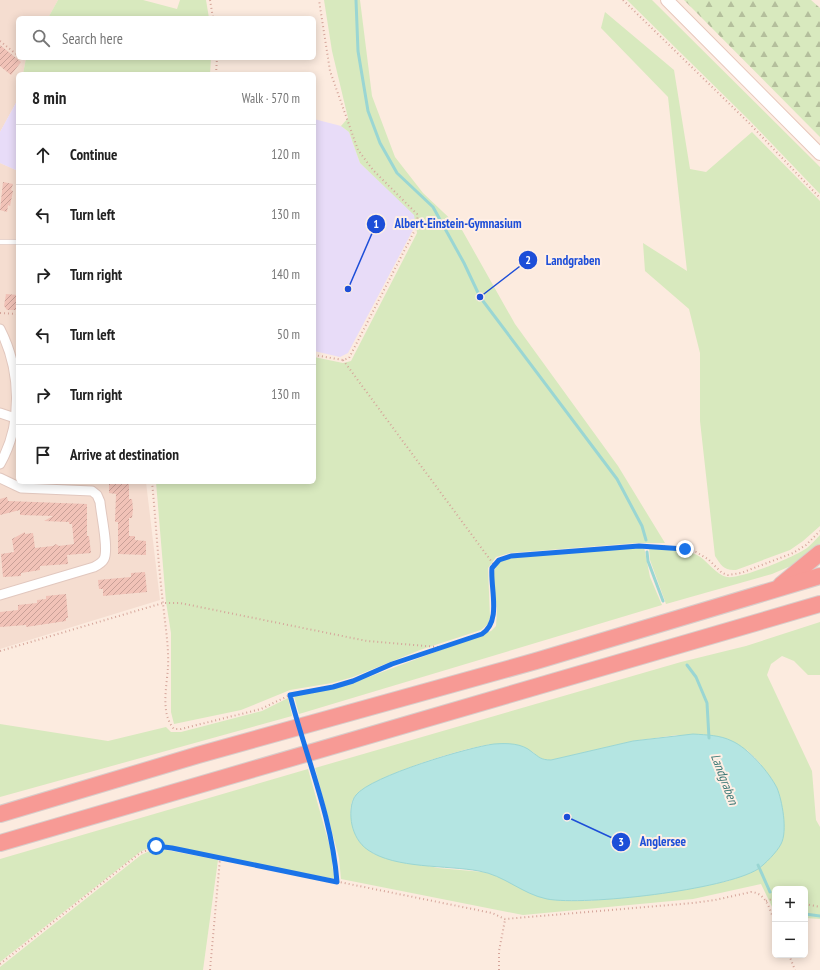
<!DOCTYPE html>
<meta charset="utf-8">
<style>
:root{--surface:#fff;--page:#f2f2f2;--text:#222;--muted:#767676;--line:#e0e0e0}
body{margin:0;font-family:"PT Sans Narrow",sans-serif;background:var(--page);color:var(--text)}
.controls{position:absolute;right:12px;bottom:12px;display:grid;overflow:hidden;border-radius:6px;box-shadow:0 2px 10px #0003}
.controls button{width:36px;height:36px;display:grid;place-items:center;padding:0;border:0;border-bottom:1px solid var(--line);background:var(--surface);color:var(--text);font:20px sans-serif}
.stop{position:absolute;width:12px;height:12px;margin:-9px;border:3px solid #1a73e8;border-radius:50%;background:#fff}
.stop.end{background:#1a73e8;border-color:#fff;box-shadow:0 1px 4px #0008}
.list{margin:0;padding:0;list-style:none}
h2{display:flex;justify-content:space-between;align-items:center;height:52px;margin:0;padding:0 16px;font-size:17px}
h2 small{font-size:13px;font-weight:400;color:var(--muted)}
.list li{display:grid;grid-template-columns:26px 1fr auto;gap:12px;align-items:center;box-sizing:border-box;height:60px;padding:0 16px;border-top:1px solid var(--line)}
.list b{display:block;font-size:15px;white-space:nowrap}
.list em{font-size:13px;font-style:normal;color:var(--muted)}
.icon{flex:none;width:22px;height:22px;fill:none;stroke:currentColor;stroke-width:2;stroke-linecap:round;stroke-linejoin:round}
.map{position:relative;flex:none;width:820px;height:970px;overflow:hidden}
.search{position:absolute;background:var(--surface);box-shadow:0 2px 10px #0003;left:16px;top:16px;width:300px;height:44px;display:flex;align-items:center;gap:10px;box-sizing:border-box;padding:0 14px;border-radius:6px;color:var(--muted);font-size:15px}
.panel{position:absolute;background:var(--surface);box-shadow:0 2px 10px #0003;left:16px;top:72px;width:300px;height:412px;border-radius:6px}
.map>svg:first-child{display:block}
.residential{fill:#f5ddd0}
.education{fill:#e8dcf8}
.green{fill:#d8e9be;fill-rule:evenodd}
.forest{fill:url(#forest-firs)}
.water{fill:#b4e5e2;stroke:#9ad6d3}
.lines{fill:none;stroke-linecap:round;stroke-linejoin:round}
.stream{stroke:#9ad6d3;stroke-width:3}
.building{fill:url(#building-hatch)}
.service-casing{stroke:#e1c7be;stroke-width:6}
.minor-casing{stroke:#e1c7be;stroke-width:11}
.secondary-casing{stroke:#e7c6bb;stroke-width:14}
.motorway-casing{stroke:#d8cdcb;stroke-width:18}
.path{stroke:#d5a59a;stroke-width:2;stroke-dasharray:1 3;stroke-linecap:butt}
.service{stroke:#fff;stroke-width:4.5}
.minor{stroke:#fff;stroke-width:9}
.secondary{stroke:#fff;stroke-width:12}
.motorway{stroke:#f79a95;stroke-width:16}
.path-bridge{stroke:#d5a59a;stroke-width:2;stroke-dasharray:1 3;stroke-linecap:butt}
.route{stroke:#1a73e8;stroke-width:5}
.labels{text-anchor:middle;stroke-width:4;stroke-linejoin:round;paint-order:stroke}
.water-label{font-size:13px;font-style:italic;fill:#3c7876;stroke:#ffefe5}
.leader{fill:none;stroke:#1d4ed8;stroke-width:1.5}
.callout-dot{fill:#1d4ed8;stroke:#ffefe5;stroke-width:1.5}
.mark-label{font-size:12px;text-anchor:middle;font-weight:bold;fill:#fff}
.callout-label{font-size:13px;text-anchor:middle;font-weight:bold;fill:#1d4ed8;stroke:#ffefe5;stroke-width:4;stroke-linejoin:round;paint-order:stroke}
</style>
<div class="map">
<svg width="820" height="970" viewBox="0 0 820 970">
<defs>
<pattern id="forest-firs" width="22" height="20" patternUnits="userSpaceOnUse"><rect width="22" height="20" fill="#d8e9be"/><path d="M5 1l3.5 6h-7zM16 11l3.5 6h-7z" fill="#b4bf9c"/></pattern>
<pattern id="building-hatch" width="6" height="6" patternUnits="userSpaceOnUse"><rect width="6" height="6" fill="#f1c2b7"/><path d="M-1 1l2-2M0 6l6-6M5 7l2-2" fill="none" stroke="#c8a097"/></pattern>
</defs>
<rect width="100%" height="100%" fill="#fcebdf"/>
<g class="residential">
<path d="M 0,0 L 58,0 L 48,18 L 18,18 L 18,58 L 26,58 L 23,74 L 18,74 L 18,99 L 0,132 Z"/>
<path d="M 0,163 L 18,171 L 18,482 L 146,482 L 160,600 L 0,649 Z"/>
</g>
<g class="education">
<path d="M 18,99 L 18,171 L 0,163 L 0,132 Z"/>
<path d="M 314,119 L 341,126 L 349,132 L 360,163 L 415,215 L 415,226 L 348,353 L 340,357 L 314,351 Z"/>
</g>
<g class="green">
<path d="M 58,0 L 143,0 L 177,9 L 180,0 L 206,0 L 209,18 L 48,18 Z"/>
<path d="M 324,0 L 360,0 L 372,96 L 395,157 L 423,193 L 462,230 L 515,324 L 618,466 L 665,543 L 636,543 L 510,553 L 496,557 L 488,568 L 490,617 L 488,624 L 481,630 L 420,650 L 353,677 L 332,683 L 290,690 L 241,710 L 174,724 L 171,712 L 171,633 L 166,602 L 156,482 L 314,482 L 314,357 L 343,363 L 351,361 L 417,233 L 414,215 L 360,163 L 349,132 L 341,126 L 348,118 L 332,51 Z"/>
<path d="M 627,0 L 652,0 L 820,167 L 820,194 L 750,121 Z"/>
<path d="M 605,12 L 674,70 L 690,169 L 706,172 L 752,132 L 820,201 L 820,526 L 803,541 L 790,550 L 736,570 C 724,571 721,565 715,556 L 700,421 L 700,353 L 689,309 L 645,271 L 643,243 L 687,271 L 668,97 L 601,28 Z"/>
<path d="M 26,58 L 211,58 L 210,74 L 23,74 Z"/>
<path d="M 820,535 L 820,545 L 793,565 L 772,574 L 666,604 L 650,560 L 649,548 C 664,550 684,548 697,555 C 707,560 716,575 727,577 C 742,579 794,557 807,548 C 812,544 816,539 820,535 Z"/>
<path d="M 644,547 L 650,577 L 662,605 L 299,714 L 294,696 L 333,689 L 353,683 L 491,631 L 496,626 L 497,610 L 493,577 L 495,569 L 500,561 L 511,558 Z"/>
<path d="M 820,622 L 820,675 L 808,675 L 794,661 L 782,656 L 771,664 L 767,675 L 812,771 L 816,820 L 820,827 L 820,919 L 805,918 L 805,889 L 775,889 L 775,913 L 761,884 L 693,899 L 523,915 L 341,879 L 339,858 L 315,768 L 681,662 L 746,646 ZM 677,735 L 747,750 L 760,763 L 777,788 L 784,825 L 765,862 L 759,869 L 728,881 L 704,886 L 588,901 L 567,901 L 515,885 L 495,875 L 483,872 L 438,868 L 374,854 C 364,847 361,840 355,830 C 350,820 348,805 355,796 C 369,777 470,745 495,744 C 506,743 522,750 533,752 C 538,759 543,760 551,760 L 633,741 Z"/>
<path d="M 288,698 L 292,716 L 0,797 L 0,724 L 108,741 L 166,727 L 171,732 L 181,732 L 262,711 Z"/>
<path d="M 308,769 L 333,858 L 332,865 L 335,879 L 155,845 L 140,852 L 0,962 L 0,859 Z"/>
<path d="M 156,848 L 218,860 L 203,970 L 0,970 L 0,967 L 141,855 Z"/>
</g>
<path class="forest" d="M 684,0 L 811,0 L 820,8 L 820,137 Z"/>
<path class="water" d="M 693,734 C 707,735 720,735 732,741 C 748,748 769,772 777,788 C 782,800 788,831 781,844 C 777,852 765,864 758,869 C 725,890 585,906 547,899 C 522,894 504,875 479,871 C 447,865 395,869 368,850 C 359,844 354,834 352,825 C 350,816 350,802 356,795 C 371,776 469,747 494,744 C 507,743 522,743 532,752 C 539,757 541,760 551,760 L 633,741 Z"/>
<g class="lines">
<g class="stream">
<path d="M 356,0 L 358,51 L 368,111 L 380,143 L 397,173 L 433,207 L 464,263 L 480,297 L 617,479 L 642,526 L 646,540"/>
<path d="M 647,552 L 648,561 L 663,601"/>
<path d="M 687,665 L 696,677 L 707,703 L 709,738"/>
<path d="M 758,865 L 770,892"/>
<path d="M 805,914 L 820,916"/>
</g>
</g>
<g class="building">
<path d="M 0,45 L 21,62 L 11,75 L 0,66 Z"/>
<path d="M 3,182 L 13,184 L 11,190 L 13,191 L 10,206 L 8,205 L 7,212 L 0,210 Z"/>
<path d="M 6,294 L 18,295 L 18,310 L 7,310 L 4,306 Z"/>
<path d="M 109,482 L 129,482 L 129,499 L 132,499 L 133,509 L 132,518 L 129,518 L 129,536 L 135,536 L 135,540 L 146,541 L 146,555 L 118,554 L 118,522 L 115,522 L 116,494 L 109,493 Z"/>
<path d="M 7,497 L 8,501 L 87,504 L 87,536 L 89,536 L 91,553 L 67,555 L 68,564 L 40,566 L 40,570 L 21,573 L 21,576 L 3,577 L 1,554 L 14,552 L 12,539 L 25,532 L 25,534 L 33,533 L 35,548 L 53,546 L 56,544 L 59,546 L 74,544 L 72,524 L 69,524 L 69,522 L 44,521 L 53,516 L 20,515 L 20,510 L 0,515 L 0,499 Z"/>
<path d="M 145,572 L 147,592 L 103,596 L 103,589 L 99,589 L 98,580 L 131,577 L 131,573 Z"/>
<path d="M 66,594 L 68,618 L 66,618 L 66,621 L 26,627 L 26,625 L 0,627 L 0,612 L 18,610 L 18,605 L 37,603 L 37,600 L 46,599 L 46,596 Z"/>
</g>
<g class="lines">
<defs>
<path id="service" d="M 0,242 L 18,242"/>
<g id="minor">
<path d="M 0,329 C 21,370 23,424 0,464"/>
<path d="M 0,413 L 15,418"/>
<path d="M 0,478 L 21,488 L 92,491 L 97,495 L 100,502 C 101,515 109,549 104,559 C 102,563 98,565 94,567 L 0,595"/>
</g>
<path id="secondary" d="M 667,0 L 820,154"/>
<g id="motorway">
<path d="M 781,585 L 820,553"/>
<path d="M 0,814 L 198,755 L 536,661 L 820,576"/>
<path d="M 0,843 L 820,604"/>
</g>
</defs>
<use href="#service" class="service-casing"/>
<use href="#minor" class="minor-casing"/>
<use href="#secondary" class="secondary-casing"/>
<use href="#motorway" class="motorway-casing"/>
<g class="path">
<path d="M 210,0 L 213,18"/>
<path d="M 623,0 L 749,123 L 820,198"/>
<path d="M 0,41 L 16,54"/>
<path d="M 216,74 L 217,58"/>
<path d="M 0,313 L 18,314"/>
<path d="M 314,355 L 343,360 L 349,358 L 418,224 L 417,214 L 373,170 L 358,150 L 330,71 L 319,0"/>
<path d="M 343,360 L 494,565"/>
<path d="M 152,482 C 156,522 158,563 163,603 C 165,624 169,646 168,667 C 167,686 160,713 174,729 L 181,729 L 261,709 L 290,695 L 333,687 L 353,681 L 392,664 L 482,634 C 502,621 491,588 492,568 L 499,560 L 511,556 L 639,546 L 663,546 L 696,552 L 708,559 L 722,573 L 728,575 L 741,573 L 793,553 L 806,545 L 820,531"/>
<path d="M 0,651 L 163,603 L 180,603 L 367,641 L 438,647"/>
<path d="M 290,695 L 294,710"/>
<path d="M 317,787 L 335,857 L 337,881"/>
<path d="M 766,901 L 775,898"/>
<path d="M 805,904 L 820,907"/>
<path d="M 789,955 L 795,970"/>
<path d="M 0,964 L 140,853 L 156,847 L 172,848 L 492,913 L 505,919 L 693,903 L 715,900 L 751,892 C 767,893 770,911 775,923"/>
<path d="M 210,970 L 220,859"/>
<path d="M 499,970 L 499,951 L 505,920"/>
</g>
<use href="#service" class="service"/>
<use href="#minor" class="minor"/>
<use href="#secondary" class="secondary"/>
<use href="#motorway" class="motorway"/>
<path class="path-bridge" d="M 294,710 L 317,787"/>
</g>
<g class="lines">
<path class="route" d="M 156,846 L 172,848 L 337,882 C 332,817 306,757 290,695 L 333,687 L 353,681 L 392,664 L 482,634 C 502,621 490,588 492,568 L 499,560 L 511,556 L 639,546 L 685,549"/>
</g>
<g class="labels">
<g class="water-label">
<text transform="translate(725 779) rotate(69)" y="5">Landgraben</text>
</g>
</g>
<path class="leader" d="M348 289L376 224M480 297L528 260M567 817L621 842"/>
<g class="callout-dot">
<circle cx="348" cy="289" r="4"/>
<circle cx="480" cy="297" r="4"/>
<circle cx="567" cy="817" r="4"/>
<circle cx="376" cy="224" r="10"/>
<circle cx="528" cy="260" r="10"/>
<circle cx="621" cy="842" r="10"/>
</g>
<g class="mark-label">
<text x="376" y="228">1</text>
<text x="528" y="264">2</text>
<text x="621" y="846">3</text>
</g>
<g class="callout-label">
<text x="458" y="228">Albert-Einstein-Gymnasium</text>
<text x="573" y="265">Landgraben</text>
<text x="663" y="846">Anglersee</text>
</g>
</svg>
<div class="controls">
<button>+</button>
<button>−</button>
</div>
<div class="stop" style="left:156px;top:846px"></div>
<div class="stop end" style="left:685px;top:549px"></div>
<div class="search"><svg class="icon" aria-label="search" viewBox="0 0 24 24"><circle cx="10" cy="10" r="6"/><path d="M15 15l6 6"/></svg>Search here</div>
<section class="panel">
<h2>8 min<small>Walk · 570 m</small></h2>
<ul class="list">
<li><svg class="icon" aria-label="ahead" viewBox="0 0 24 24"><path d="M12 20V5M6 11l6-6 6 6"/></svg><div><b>Continue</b></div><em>120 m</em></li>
<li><svg class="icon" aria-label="left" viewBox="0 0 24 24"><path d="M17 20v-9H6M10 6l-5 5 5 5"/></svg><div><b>Turn left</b></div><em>130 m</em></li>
<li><svg class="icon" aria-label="right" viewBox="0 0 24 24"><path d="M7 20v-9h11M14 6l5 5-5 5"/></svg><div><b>Turn right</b></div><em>140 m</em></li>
<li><svg class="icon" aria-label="left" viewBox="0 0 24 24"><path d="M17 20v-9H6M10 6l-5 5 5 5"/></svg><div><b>Turn left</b></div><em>50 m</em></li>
<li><svg class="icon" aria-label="right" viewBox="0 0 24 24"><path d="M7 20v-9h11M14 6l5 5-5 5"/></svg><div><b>Turn right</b></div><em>130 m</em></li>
<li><svg class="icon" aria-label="arrive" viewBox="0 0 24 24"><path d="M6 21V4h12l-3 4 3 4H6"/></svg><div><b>Arrive at destination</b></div></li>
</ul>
</section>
</div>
